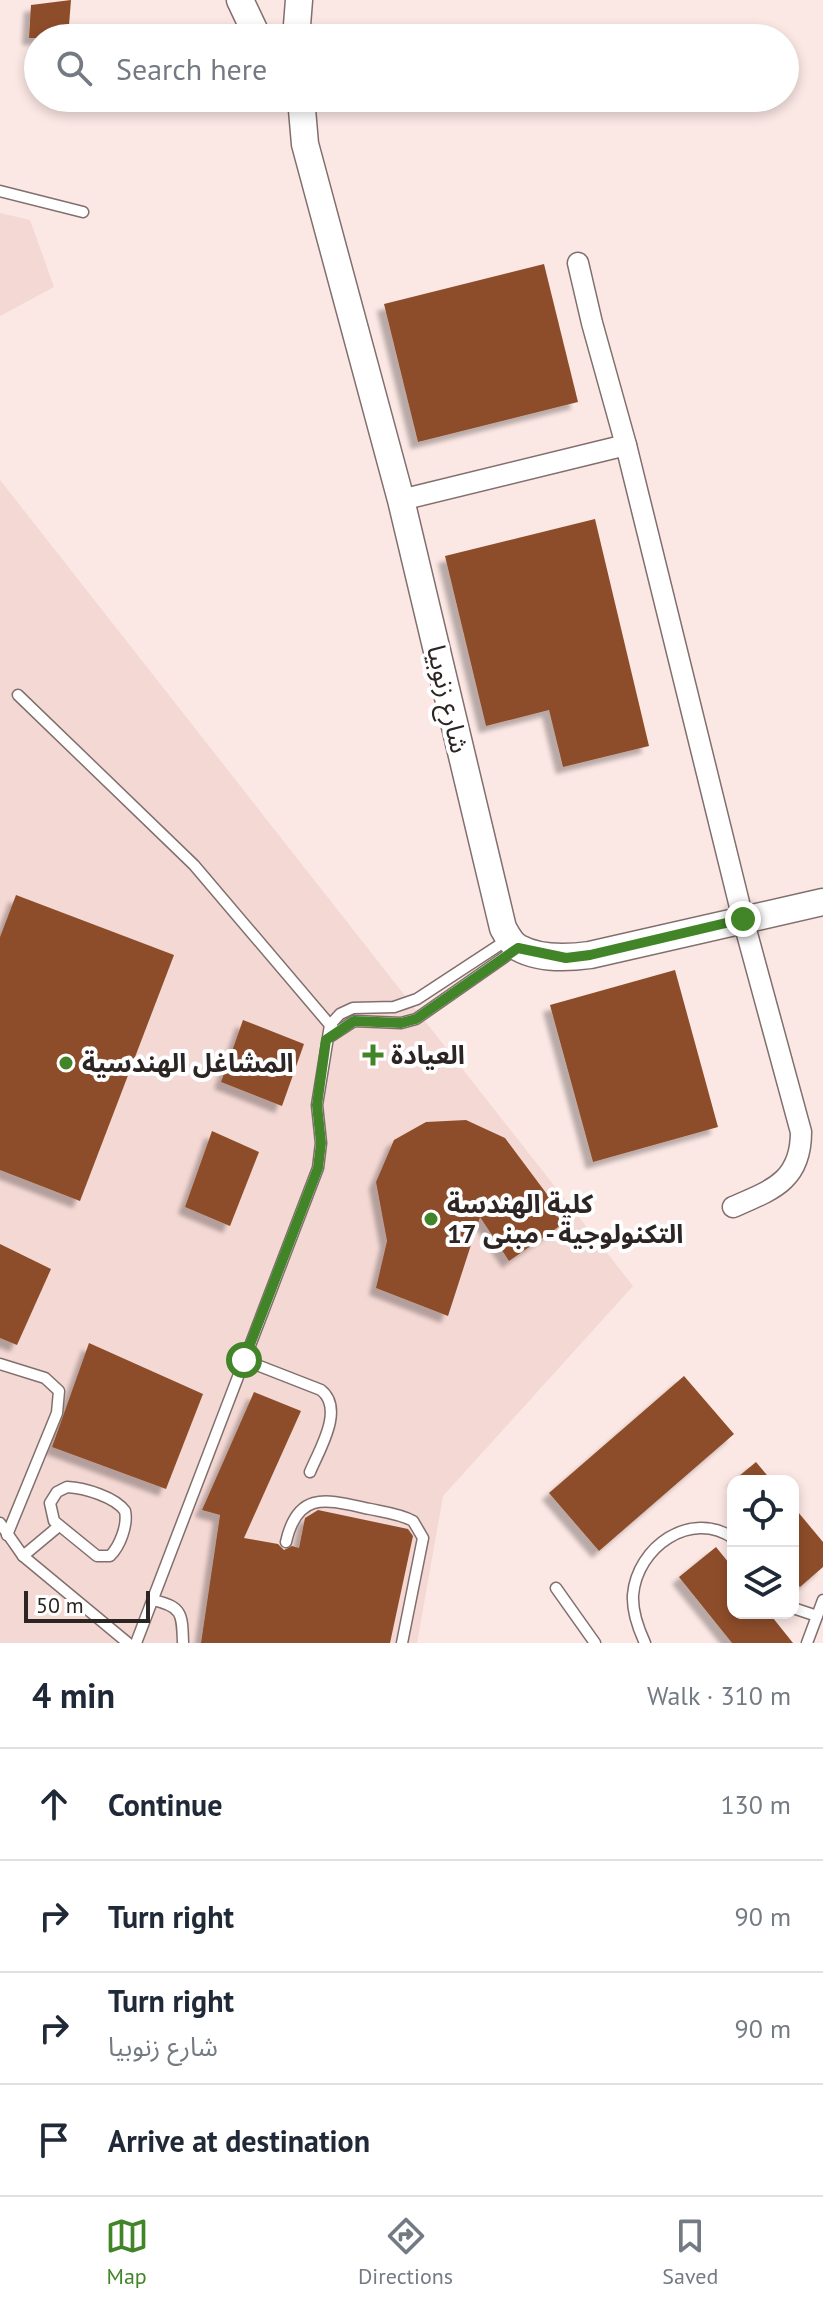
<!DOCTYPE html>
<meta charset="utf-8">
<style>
:root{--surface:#fff;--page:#f6f6f7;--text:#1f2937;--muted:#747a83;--line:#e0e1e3;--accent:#418528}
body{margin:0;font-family:"PT Sans","Noto Sans Arabic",sans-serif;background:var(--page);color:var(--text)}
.controls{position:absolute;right:24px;bottom:24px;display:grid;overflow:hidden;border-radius:16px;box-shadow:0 4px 12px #0003}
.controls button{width:72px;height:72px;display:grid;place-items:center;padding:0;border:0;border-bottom:2px solid var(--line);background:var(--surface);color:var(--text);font:40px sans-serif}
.scale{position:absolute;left:24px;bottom:20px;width:126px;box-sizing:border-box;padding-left:8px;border:4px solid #2c2524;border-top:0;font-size:22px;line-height:28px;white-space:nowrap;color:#2c2524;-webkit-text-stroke:6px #fff;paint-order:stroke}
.stop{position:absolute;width:24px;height:24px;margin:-18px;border:6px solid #418528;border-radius:50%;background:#fff}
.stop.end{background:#418528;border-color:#fff;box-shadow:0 2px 8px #0008}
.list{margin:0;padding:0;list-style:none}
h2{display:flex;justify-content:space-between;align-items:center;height:104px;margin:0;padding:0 32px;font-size:34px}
h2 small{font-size:26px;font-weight:400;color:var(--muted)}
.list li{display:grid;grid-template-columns:52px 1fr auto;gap:24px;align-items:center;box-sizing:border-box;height:112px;padding:0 32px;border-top:2px solid var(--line)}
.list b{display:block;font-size:30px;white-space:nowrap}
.list p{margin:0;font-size:26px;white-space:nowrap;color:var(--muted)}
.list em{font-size:26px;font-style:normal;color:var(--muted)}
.icon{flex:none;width:44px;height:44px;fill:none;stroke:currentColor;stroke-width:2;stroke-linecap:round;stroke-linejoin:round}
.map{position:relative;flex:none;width:823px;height:1643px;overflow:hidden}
.search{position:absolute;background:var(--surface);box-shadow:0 4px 12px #0003;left:24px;right:24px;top:24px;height:88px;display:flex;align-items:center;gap:20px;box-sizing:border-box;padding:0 28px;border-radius:44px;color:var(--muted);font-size:30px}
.sheet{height:552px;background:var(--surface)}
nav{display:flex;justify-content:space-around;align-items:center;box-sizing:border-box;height:112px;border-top:2px solid var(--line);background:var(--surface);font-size:22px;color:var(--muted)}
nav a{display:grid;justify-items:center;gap:4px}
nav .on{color:var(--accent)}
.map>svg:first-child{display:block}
.built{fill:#f4d8d4}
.building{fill:#8e4e29;filter:url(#shadow)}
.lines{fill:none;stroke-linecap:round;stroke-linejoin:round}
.service-casing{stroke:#816f6d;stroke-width:13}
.minor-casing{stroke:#816f6d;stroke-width:23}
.tertiary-casing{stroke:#816f6d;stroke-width:29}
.service{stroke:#fff;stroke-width:10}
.minor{stroke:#fff;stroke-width:20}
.tertiary{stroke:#fff;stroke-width:26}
.route{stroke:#418528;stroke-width:10}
.poi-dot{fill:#418528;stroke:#fff;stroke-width:3}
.labels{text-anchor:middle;stroke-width:8;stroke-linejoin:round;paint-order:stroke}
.street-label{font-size:26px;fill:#2c2524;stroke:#fff}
.poi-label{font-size:26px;font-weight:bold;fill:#2c2524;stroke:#fff;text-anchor:start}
</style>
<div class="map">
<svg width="823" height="1643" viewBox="0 0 823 1643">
<defs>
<filter id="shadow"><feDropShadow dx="-7" dy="7" stdDeviation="2" flood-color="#0004"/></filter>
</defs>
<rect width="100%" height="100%" fill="#fbe7e4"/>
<g class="built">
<path d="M 0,213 L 30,220 L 54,287 L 0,316 Z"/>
<path d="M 0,480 L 633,1286 L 443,1496 L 417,1643 L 0,1643 Z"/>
</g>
<g class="building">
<path d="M 71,0 L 68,38 L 29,38 L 31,5 Z"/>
<path d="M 544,264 L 578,402 L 418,442 L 384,304 Z"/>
<path d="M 595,519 L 649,746 L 563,767 L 549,710 L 486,726 L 445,556 Z"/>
<path d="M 16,895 L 174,955 L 80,1201 L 0,1170 L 0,937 Z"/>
<path d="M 675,970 L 718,1127 L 593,1162 L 550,1005 Z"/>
<path d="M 243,1020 L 304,1044 L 282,1106 L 221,1082 Z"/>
<path d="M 466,1120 L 505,1138 L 567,1221 L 509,1261 L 480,1217 L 448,1316 L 376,1288 L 387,1241 L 376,1182 L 394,1140 L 426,1122 Z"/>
<path d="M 212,1131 L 259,1152 L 230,1226 L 185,1207 Z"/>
<path d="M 0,1244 L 51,1269 L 17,1345 L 0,1338 Z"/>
<path d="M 89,1343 L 203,1394 L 166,1489 L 52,1447 Z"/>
<path d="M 684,1376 L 734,1434 L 599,1551 L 549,1493 Z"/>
<path d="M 254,1392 L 301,1411 L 244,1538 L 278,1544 L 284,1550 L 292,1546 L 299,1548 L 305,1518 L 318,1510 L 408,1529 L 413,1536 L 390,1643 L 201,1643 L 220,1515 L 202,1510 Z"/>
<path d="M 756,1462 L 772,1481 L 733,1481 Z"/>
<path d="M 793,1506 L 823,1542 L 823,1567 L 800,1587 L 793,1580 Z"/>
<path d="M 716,1547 L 733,1568 L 733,1613 L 769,1613 L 793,1643 L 732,1643 L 679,1577 Z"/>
</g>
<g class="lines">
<defs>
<g id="service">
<path d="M 0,191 L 83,212"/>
<path d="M 18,695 L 194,865 L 336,1032"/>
<path d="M 331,1036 L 354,1021 L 401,1023 L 416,1019 L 516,949"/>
<path d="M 244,1360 L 321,1390 C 345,1409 319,1450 310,1472"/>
<path d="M 0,1364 L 45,1378 L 59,1391 L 57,1413 L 7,1535"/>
<path d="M 67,1487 C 85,1488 115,1497 125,1511 C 128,1525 120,1546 110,1556 L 97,1556 L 54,1521 L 50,1503 L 57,1492 Z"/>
<path d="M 0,1523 L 23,1556 L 128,1643"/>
<path d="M 286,1542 C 298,1489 328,1500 370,1509 C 384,1512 401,1514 413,1521 L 423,1538 L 402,1643"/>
<path d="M 23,1556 L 59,1526"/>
<path d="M 556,1588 L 595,1643"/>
<path d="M 153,1600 C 183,1607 182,1614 183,1643"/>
<path d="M 793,1608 L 817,1616"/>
<path d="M 136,1643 L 318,1168 L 321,1143 L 317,1105 L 330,1025 L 340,1014 L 353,1008 L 394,1007 L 417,999 L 507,940"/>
<path d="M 645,1643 C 638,1628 632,1612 633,1595 C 637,1547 691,1509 733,1538"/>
<path d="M 807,1643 L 823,1600"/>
</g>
<g id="minor">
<path d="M 578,263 L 592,323 L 626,445 L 743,919 L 801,1132 C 801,1181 772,1190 733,1207"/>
<path d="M 401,500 L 626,445"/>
</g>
<g id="tertiary">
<path d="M 240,0 L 258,38"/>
<path d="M 296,38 L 299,0"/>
<path d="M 301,98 L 305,144 L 401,500 L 503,928 C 507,935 511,944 519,948 C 539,959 568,958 590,955 L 823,902"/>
</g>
</defs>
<use href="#service" class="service-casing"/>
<use href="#minor" class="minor-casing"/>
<use href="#tertiary" class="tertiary-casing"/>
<use href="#service" class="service"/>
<use href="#minor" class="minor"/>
<use href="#tertiary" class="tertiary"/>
</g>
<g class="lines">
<path class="route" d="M 244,1360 L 318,1168 L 321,1143 L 317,1105 L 326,1040 L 354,1021 L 401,1023 L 416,1019 L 518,948 L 566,958 L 590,955 L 743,919"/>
</g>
<g class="poi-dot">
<path d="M369 1043h8v8h8v8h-8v8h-8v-8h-8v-8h8z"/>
<circle cx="66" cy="1063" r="8"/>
<circle cx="431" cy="1219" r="8"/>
</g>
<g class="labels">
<g class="street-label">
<text transform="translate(448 699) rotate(77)" y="9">شارع زنوبيا</text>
</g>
<g class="poi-label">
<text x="391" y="1064">العيادة</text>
<text x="82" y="1072">المشاغل الهندسية</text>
<text x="447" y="1213">كلية الهندسة<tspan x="447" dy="30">التكنولوجية - مبنى 17</tspan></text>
</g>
</g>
</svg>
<div class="controls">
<button><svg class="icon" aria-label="locate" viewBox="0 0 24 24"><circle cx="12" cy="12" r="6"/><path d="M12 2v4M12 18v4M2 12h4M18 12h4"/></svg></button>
<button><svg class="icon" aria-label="layers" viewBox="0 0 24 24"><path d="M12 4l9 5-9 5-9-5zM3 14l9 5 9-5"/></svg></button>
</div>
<div class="scale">50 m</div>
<div class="stop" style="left:244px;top:1360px"></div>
<div class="stop end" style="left:743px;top:919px"></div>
<div class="search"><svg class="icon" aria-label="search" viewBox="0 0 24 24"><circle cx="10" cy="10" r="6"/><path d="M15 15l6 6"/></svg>Search here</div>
</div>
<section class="sheet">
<h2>4 min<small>Walk · 310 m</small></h2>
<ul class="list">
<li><svg class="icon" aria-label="ahead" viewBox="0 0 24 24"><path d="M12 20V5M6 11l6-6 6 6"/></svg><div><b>Continue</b></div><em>130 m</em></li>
<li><svg class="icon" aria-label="right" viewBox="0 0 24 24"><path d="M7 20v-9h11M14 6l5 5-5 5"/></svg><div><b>Turn right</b></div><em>90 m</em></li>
<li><svg class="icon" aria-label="right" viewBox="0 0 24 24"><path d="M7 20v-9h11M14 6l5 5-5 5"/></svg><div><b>Turn right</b><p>شارع زنوبيا</p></div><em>90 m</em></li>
<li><svg class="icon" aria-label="arrive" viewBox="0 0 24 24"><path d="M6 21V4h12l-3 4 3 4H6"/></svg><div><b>Arrive at destination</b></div></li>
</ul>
</section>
<nav>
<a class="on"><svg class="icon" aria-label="map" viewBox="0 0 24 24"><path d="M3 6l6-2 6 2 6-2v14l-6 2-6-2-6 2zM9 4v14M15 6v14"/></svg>Map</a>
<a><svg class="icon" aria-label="directions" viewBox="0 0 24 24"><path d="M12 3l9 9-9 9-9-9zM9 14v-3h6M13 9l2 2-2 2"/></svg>Directions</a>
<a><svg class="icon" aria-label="saved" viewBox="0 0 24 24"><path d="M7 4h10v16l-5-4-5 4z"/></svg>Saved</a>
</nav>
